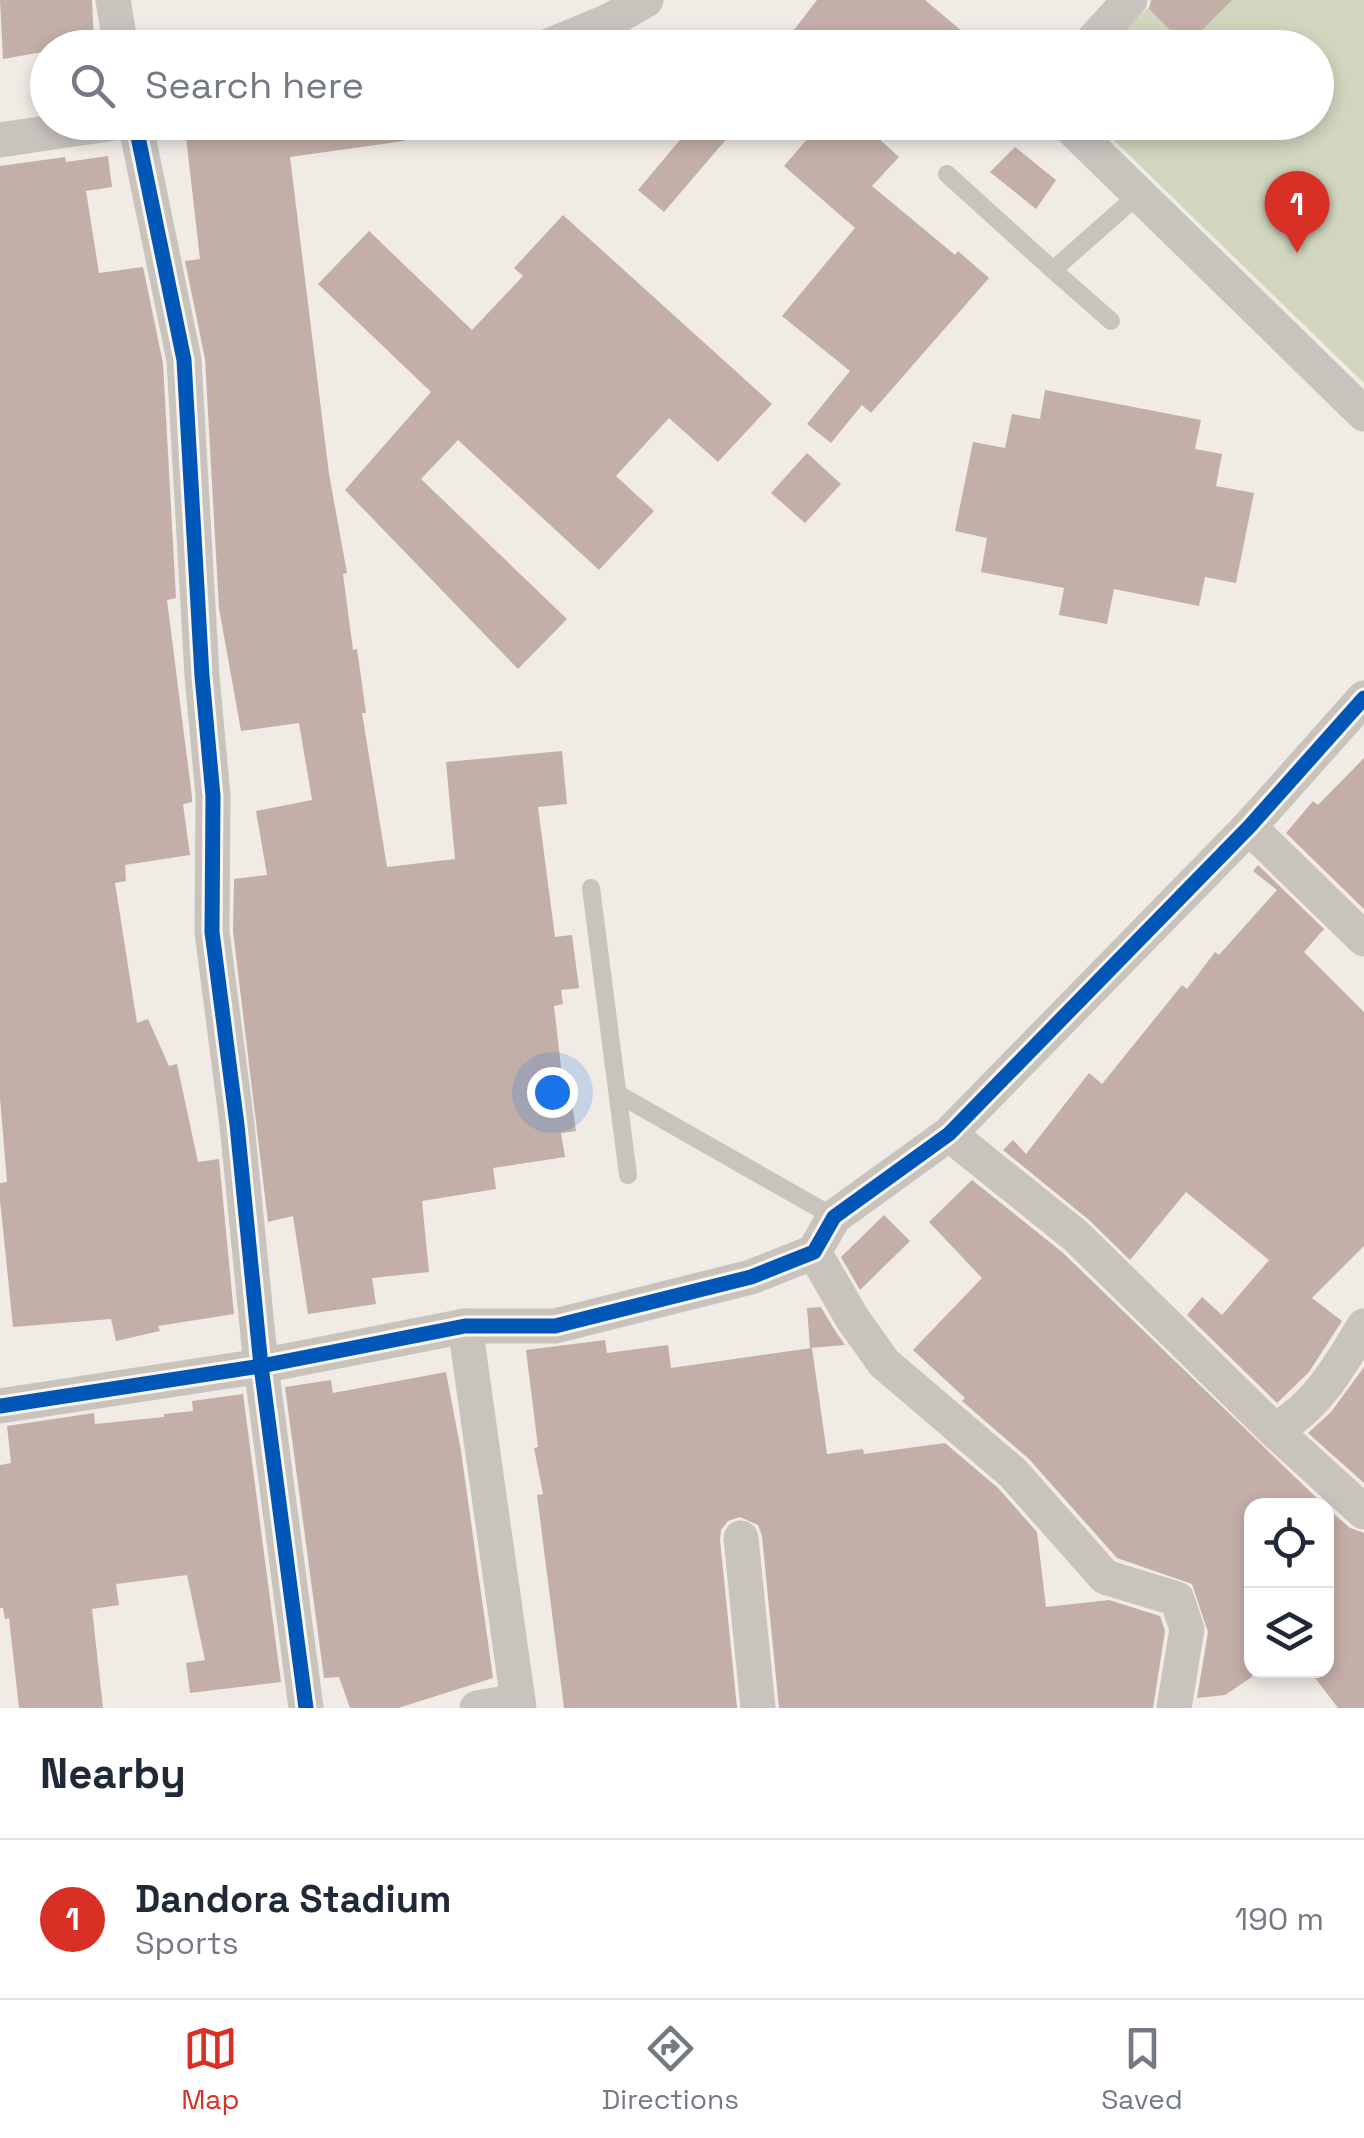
<!DOCTYPE html>
<style>
:root{--surface:#fff;--page:#f6f6f7;--text:#1f2937;--muted:#747a83;--line:#e0e1e3;--accent:#d93025}
body{margin:0;font-family:"Space Grotesk",sans-serif;background:var(--page);color:var(--text)}
.controls{position:absolute;right:30px;bottom:30px;display:grid;overflow:hidden;border-radius:20px;box-shadow:0 5px 15px #0003}
.controls button{width:90px;height:90px;display:grid;place-items:center;padding:0;border:0;border-bottom:2px solid var(--line);background:var(--surface);color:var(--text);font:50px sans-serif}
.you{position:absolute;left:552px;top:1092px;width:35px;height:35px;margin:-25px;border:8px solid #fff;border-radius:50%;background:#1a73e8;box-shadow:0 0 0 15px #1a73e833}
.badge{display:grid;place-items:center;width:65px;height:65px;border-radius:50%;background:var(--accent);color:#fff;font-size:32px;font-weight:700}
.pin{position:absolute;translate:-50% -82px;filter:drop-shadow(0 2px 5px #0008)}
.pin::after{content:'';position:absolute;top:52px;width:35px;height:30px;background:inherit;clip-path:polygon(0 0,100% 0,50% 100%)}
.list{margin:0;padding:0;list-style:none}
h2{display:flex;justify-content:space-between;align-items:center;height:130px;margin:0;padding:0 40px;font-size:42px}
h2 small{font-size:32px;font-weight:400;color:var(--muted)}
.list li{display:grid;grid-template-columns:65px 1fr auto;gap:30px;align-items:center;box-sizing:border-box;height:160px;padding:0 40px;border-top:2px solid var(--line)}
.list b{display:block;font-size:38px;white-space:nowrap}
.list p{margin:0;font-size:32px;white-space:nowrap;color:var(--muted)}
.list em{font-size:32px;font-style:normal;color:var(--muted)}
.icon{flex:none;width:55px;height:55px;fill:none;stroke:currentColor;stroke-width:2;stroke-linecap:round;stroke-linejoin:round}
.map{position:relative;flex:none;width:1364px;height:1708px;overflow:hidden}
.search{position:absolute;background:var(--surface);box-shadow:0 5px 15px #0003;left:30px;right:30px;top:30px;height:110px;display:flex;align-items:center;gap:25px;box-sizing:border-box;padding:0 35px;border-radius:55px;color:var(--muted);font-size:38px}
.sheet{height:290px;background:var(--surface)}
nav{display:flex;justify-content:space-around;align-items:center;box-sizing:border-box;height:140px;border-top:2px solid var(--line);background:var(--surface);font-size:28px;color:var(--muted)}
nav a{display:grid;justify-items:center;gap:5px}
nav .on{color:var(--accent)}
.map>svg:first-child{display:block}
.green{fill:#d1d6bf}
.building{fill:#c3afa7}
.lines{fill:none;stroke-linecap:round;stroke-linejoin:round}
.lane{stroke:#c9c3be;stroke-width:18}
.street{stroke:#c9c3be;stroke-width:35}
.cycleway-casing{stroke:#fbf5ee;stroke-width:21}
.cycleway{stroke:#0057b8;stroke-width:15}
</style>
<div class="map">
<svg width="1364" height="1708" viewBox="0 0 1364 1708">
<rect width="100%" height="100%" fill="#f0ebe5"/>
<path class="green" d="M 1156,0 L 1364,0 L 1364,383 L 1096,123 L 1316,122 L 1316,48 L 1107,47 Z"/>
<g class="building">
<path d="M 0,0 L 92,0 L 94,43 L 48,48 L 48,51 L 3,59 Z"/>
<path d="M 817,0 L 925,0 L 982,48 L 780,48 Z"/>
<path d="M 1151,0 L 1232,0 L 1186,46 L 1149,9 Z"/>
<path d="M 221,122 L 403,122 L 404,141 L 290,157 L 329,474 L 347,573 L 343,574 L 353,650 L 357,649 L 366,713 L 362,713 L 387,867 L 455,859 L 446,762 L 562,751 L 567,804 L 538,807 L 555,937 L 572,935 L 579,988 L 561,990 L 563,1004 L 554,1006 L 563,1084 L 569,1083 L 576,1131 L 561,1133 L 565,1157 L 493,1168 L 496,1189 L 422,1201 L 429,1272 L 372,1278 L 376,1304 L 308,1314 L 293,1216 L 268,1222 L 233,931 L 234,879 L 267,875 L 256,811 L 312,800 L 299,723 L 241,731 L 219,608 L 205,359 L 185,261 L 200,259 L 185,128 Z"/>
<path d="M 695,122 L 741,122 L 664,212 L 638,190 Z"/>
<path d="M 822,122 L 891,122 L 878,138 L 899,157 L 872,186 L 955,255 L 958,251 L 989,278 L 871,413 L 862,405 L 831,443 L 807,424 L 850,371 L 782,316 L 855,228 L 784,166 Z"/>
<path d="M 1015,147 L 1056,180 L 1036,209 L 990,172 Z"/>
<path d="M 108,156 L 112,187 L 86,191 L 99,273 L 143,267 L 163,363 L 176,598 L 167,600 L 192,797 L 192,802 L 183,804 L 190,855 L 125,865 L 126,881 L 115,883 L 137,1023 L 148,1019 L 169,1066 L 177,1064 L 198,1162 L 219,1159 L 234,1314 L 158,1326 L 160,1331 L 116,1341 L 111,1319 L 13,1327 L 0,1200 L 0,1183 L 7,1182 L 0,1098 L 0,166 L 65,157 L 66,162 Z"/>
<path d="M 563,215 L 772,404 L 718,462 L 669,418 L 616,476 L 654,511 L 599,570 L 458,440 L 421,479 L 567,619 L 518,669 L 345,490 L 431,392 L 318,284 L 369,231 L 472,330 L 523,276 L 514,268 Z"/>
<path d="M 1045,390 L 1201,420 L 1195,449 L 1222,454 L 1216,486 L 1254,493 L 1236,583 L 1205,577 L 1199,606 L 1114,589 L 1107,624 L 1059,615 L 1064,588 L 981,572 L 987,538 L 955,531 L 973,442 L 1005,448 L 1012,414 L 1040,419 Z"/>
<path d="M 807,453 L 841,484 L 805,523 L 771,493 Z"/>
<path d="M 1364,758 L 1364,909 L 1286,833 L 1313,801 L 1318,805 Z"/>
<path d="M 1258,865 L 1324,929 L 1304,952 L 1364,1012 L 1364,1246 L 1312,1298 L 1342,1321 L 1309,1372 L 1277,1403 L 1187,1315 L 1202,1297 L 1222,1315 L 1269,1260 L 1186,1192 L 1130,1260 L 1089,1220 L 1003,1150 L 1013,1140 L 1026,1154 L 1089,1073 L 1102,1084 L 1182,985 L 1187,989 L 1215,952 L 1219,955 L 1277,890 L 1253,871 Z"/>
<path d="M 972,1180 L 1062,1252 L 1325,1506 L 1252,1506 L 1252,1677 L 1225,1695 L 1197,1698 L 1208,1632 L 1192,1584 L 1117,1558 L 1029,1459 L 962,1401 L 965,1398 L 913,1350 L 982,1278 L 929,1222 Z"/>
<path d="M 884,1215 L 910,1241 L 860,1290 L 841,1257 Z"/>
<path d="M 821,1307 L 834,1329 L 845,1345 L 810,1348 L 807,1308 Z"/>
<path d="M 605,1340 L 607,1353 L 668,1345 L 671,1368 L 812,1348 L 827,1454 L 863,1449 L 864,1454 L 945,1443 L 998,1488 L 1037,1532 L 1046,1607 L 1109,1600 L 1160,1616 L 1165,1631 L 1153,1708 L 779,1708 L 762,1536 L 758,1525 L 740,1517 L 728,1521 L 721,1530 L 720,1540 L 737,1708 L 564,1708 L 537,1495 L 543,1494 L 534,1448 L 538,1447 L 526,1350 Z"/>
<path d="M 1364,1367 L 1364,1483 L 1308,1433 L 1331,1412 Z"/>
<path d="M 446,1372 L 461,1451 L 493,1678 L 398,1708 L 350,1708 L 339,1677 L 324,1678 L 285,1387 L 331,1380 L 333,1393 Z"/>
<path d="M 243,1394 L 281,1682 L 190,1693 L 186,1663 L 205,1660 L 187,1575 L 116,1584 L 119,1605 L 92,1609 L 103,1708 L 19,1708 L 9,1618 L 5,1619 L 3,1608 L 0,1608 L 0,1465 L 11,1463 L 7,1426 L 94,1413 L 95,1424 L 164,1417 L 164,1414 L 193,1411 L 192,1401 Z"/>
<path d="M 1326,1507 L 1350,1528 L 1364,1533 L 1364,1708 L 1338,1708 L 1309,1670 L 1326,1670 Z"/>
</g>
<g class="lines">
<g class="lane">
<path d="M 947,174 L 1053,270 L 1138,195"/>
<path d="M 1053,270 L 1111,321"/>
<path d="M 591,888 L 628,1175"/>
<path d="M 618,1094 L 834,1217"/>
</g>
<g class="street">
<path d="M 113,0 L 121,48"/>
<path d="M 544,48 L 609,21 L 646,0"/>
<path d="M 1086,48 L 1130,0"/>
<path d="M 135,122 L 184,360 L 202,676 L 213,796 L 212,932 L 237,1125 L 261,1366 L 306,1708"/>
<path d="M 1065,122 L 1364,414"/>
<path d="M 0,140 L 122,122"/>
<path d="M 1249,827 L 1364,939"/>
<path d="M 949,1134 L 1076,1236 L 1274,1430 L 1364,1512"/>
<path d="M 814,1252 L 852,1318 L 884,1363 L 1013,1473 L 1105,1577 L 1177,1599 L 1187,1629 L 1174,1708"/>
<path d="M 465,1326 L 519,1708"/>
<path d="M 0,1406 L 261,1366 L 465,1326 L 555,1326 L 751,1277 L 814,1252 L 834,1217 L 949,1134 L 1249,827 L 1364,698"/>
<path d="M 1274,1430 C 1316,1409 1340,1365 1364,1326"/>
<path d="M 741,1538 L 758,1708"/>
<path d="M 477,1708 L 518,1701"/>
</g>
<defs>
<g id="cycleway">
<path d="M 135,122 L 184,360 L 202,676 L 213,796 L 212,932 L 237,1125 L 261,1366 L 306,1708"/>
<path d="M 0,1406 L 261,1366 L 465,1326 L 555,1326 L 751,1277 L 814,1252 L 834,1217 L 949,1134 L 1249,827 L 1364,698"/>
</g>
</defs>
<use href="#cycleway" class="cycleway-casing"/>
<use href="#cycleway" class="cycleway"/>
</g>
</svg>
<div class="controls">
<button><svg class="icon" aria-label="locate" viewBox="0 0 24 24"><circle cx="12" cy="12" r="6"/><path d="M12 2v4M12 18v4M2 12h4M18 12h4"/></svg></button>
<button><svg class="icon" aria-label="layers" viewBox="0 0 24 24"><path d="M12 4l9 5-9 5-9-5zM3 14l9 5 9-5"/></svg></button>
</div>
<div class="you"></div>
<div class="pin badge" style="left:1297px;top:253px">1</div>
<div class="search"><svg class="icon" aria-label="search" viewBox="0 0 24 24"><circle cx="10" cy="10" r="6"/><path d="M15 15l6 6"/></svg>Search here</div>
</div>
<section class="sheet">
<h2>Nearby<small></small></h2>
<ul class="list">
<li><span class="badge">1</span><div><b>Dandora Stadium</b><p>Sports</p></div><em>190 m</em></li>
</ul>
</section>
<nav>
<a class="on"><svg class="icon" aria-label="map" viewBox="0 0 24 24"><path d="M3 6l6-2 6 2 6-2v14l-6 2-6-2-6 2zM9 4v14M15 6v14"/></svg>Map</a>
<a><svg class="icon" aria-label="directions" viewBox="0 0 24 24"><path d="M12 3l9 9-9 9-9-9zM9 14v-3h6M13 9l2 2-2 2"/></svg>Directions</a>
<a><svg class="icon" aria-label="saved" viewBox="0 0 24 24"><path d="M7 4h10v16l-5-4-5 4z"/></svg>Saved</a>
</nav>
